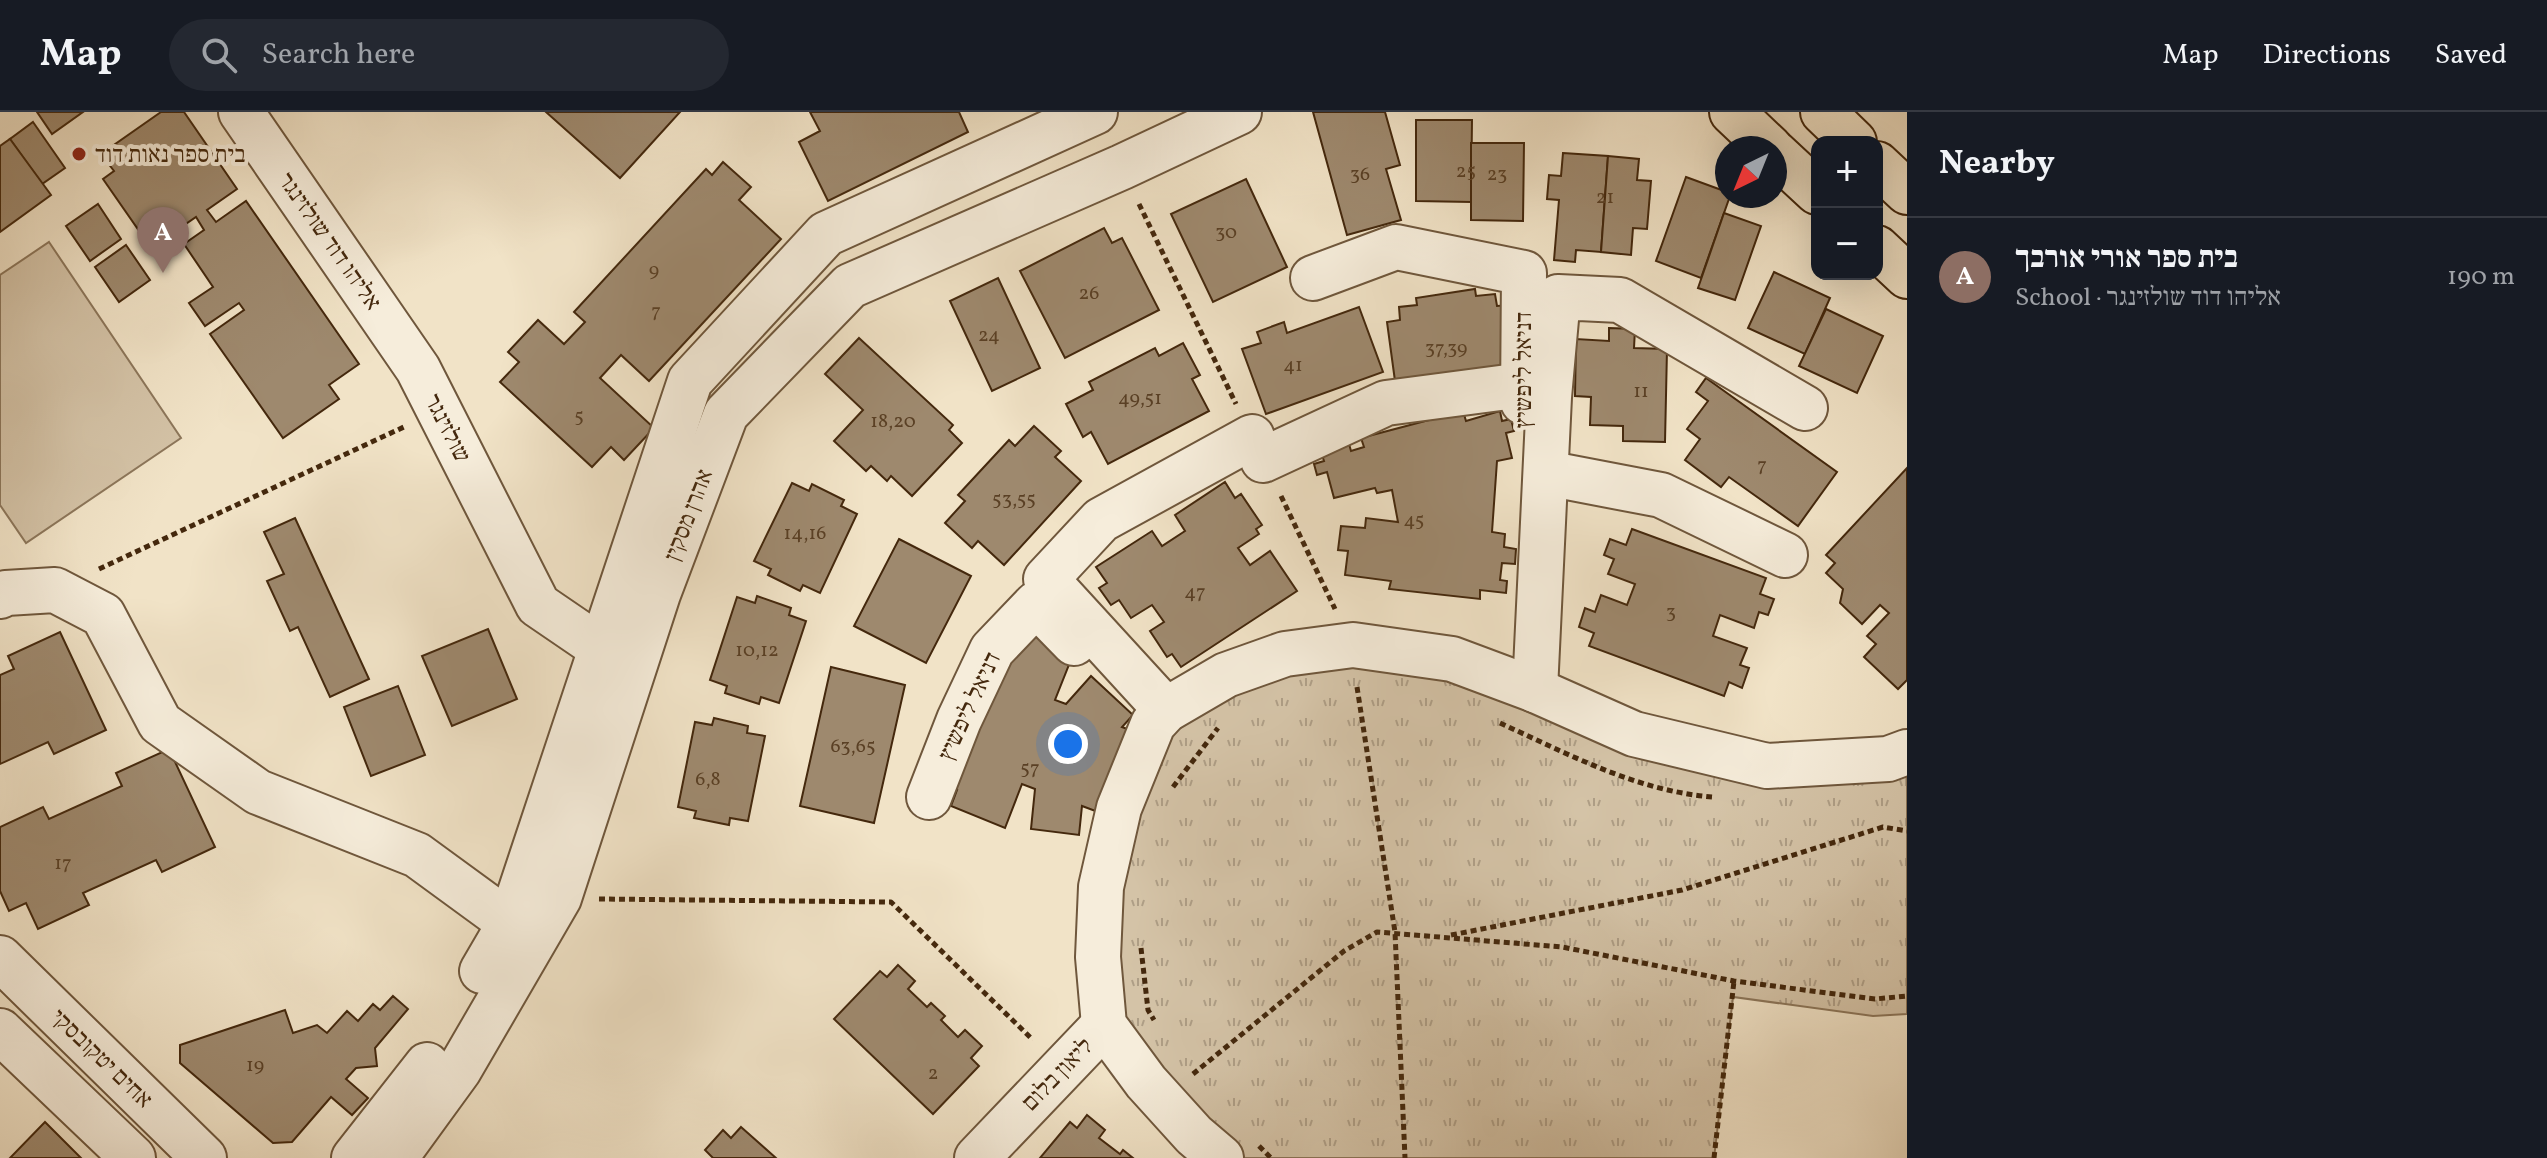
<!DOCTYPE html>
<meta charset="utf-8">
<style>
:root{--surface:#171b24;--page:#242831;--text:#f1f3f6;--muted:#9ea1a6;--line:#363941;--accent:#c59692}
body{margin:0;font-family:Vollkorn,"Frank Ruhl Libre",serif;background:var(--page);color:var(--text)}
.controls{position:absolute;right:24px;top:24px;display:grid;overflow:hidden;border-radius:16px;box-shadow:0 8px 32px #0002}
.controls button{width:72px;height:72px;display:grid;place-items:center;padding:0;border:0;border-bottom:2px solid var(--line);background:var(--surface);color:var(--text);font:40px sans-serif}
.compass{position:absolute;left:1715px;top:24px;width:72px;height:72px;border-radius:50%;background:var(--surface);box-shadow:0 8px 32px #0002;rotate:223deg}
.you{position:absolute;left:1068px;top:632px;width:28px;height:28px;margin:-20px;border:6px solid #fff;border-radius:50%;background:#1a73e8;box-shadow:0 0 0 12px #1a73e833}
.badge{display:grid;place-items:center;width:52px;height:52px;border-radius:50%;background:var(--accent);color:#fff;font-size:26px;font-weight:700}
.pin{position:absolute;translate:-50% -66px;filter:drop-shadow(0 2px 4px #0008)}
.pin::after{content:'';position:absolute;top:42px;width:28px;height:24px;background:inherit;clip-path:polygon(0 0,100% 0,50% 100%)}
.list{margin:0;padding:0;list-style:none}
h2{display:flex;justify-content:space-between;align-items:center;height:104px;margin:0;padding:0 32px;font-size:34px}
h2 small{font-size:26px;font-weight:400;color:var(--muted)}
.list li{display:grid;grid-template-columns:52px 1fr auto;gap:24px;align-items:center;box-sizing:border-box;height:120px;padding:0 32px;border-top:2px solid var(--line)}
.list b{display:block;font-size:30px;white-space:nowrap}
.list p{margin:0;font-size:26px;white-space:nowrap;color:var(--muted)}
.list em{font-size:26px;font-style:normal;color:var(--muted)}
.icon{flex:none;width:44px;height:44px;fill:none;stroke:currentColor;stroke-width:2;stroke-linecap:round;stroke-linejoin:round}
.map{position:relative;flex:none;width:1907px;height:1046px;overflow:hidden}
header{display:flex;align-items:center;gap:48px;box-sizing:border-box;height:112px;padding:0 40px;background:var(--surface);border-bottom:2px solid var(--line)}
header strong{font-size:38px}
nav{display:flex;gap:44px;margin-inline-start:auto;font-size:28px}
.search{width:560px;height:72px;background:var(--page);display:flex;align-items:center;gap:20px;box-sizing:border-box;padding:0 28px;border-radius:44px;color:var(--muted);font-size:30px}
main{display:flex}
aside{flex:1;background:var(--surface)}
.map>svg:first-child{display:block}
.grass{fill:url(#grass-tufts);stroke:#8c765a;stroke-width:2}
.pitch{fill:#d4c3a7;stroke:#8c765a;stroke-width:2}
.building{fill:#9e896e;stroke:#44280d;stroke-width:2}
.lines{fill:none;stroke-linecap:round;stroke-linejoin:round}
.minor-casing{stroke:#6f573c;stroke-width:48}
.major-casing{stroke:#44280d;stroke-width:48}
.path{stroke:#44280d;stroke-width:5;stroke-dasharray:6 4;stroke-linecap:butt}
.minor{stroke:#f6eddb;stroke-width:44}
.major{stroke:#f1e3c7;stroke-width:44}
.poi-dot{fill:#8f2418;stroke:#f6eddb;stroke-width:3}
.labels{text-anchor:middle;stroke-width:8;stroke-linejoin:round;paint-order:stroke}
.number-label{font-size:20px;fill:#5a4025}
.poi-label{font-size:24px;fill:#44280d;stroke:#f6eddb;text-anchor:start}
.street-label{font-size:24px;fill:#44280d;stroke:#f6eddb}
</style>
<header>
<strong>Map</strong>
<div class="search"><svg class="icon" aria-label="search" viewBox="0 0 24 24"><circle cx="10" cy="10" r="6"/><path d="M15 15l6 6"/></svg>Search here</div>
<nav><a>Map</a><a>Directions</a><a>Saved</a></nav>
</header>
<main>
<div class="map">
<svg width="1907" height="1046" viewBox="0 0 1907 1046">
<defs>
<pattern id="grass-tufts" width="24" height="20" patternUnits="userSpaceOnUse" patternTransform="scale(2)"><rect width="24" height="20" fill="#d4c3a7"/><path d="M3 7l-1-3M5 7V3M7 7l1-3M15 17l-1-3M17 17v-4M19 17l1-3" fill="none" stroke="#ae9e86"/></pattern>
</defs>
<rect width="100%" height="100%" fill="#f1e3c7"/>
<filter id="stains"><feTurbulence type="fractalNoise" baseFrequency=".0025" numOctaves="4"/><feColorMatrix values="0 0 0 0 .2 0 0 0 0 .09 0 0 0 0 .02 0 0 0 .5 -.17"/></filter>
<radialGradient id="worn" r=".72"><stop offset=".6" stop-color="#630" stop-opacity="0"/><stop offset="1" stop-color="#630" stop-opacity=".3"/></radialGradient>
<path class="grass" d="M 1353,533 L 1767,654 L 1907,640 L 1907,902 L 1873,904 L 1733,885 L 1714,1046 L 1221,1046 L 1146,970 L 1098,845 L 1153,612 Z"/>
<path class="pitch" d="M 49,130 L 181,326 L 26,431 L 0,393 L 0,163 Z"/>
<g class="building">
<path d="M 37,0 L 83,0 L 52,22 Z"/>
<path d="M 161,0 L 184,0 L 237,77 L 207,98 L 216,110 L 246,89 L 359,252 L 329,273 L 339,287 L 283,326 L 210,222 L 244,198 L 239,191 L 205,214 L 189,191 L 213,175 L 184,132 L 204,118 L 196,105 L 151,136 L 103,67 L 114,59 L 101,42 Z"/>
<path d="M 546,0 L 680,0 L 620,66 Z"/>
<path d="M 810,0 L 959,0 L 968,20 L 828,89 L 799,30 L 820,19 Z"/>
<path d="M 1313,0 L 1385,0 L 1400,53 L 1386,57 L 1401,108 L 1347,123 Z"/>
<path d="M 1416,8 L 1472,8 L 1471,90 L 1416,89 Z"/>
<path d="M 33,10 L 65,56 L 42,72 L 10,27 Z"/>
<path d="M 10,27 L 51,83 L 0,120 L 0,34 Z"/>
<path d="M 1471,31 L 1524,31 L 1523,109 L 1471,108 Z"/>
<path d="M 1563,41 L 1608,44 L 1601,140 L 1576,138 L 1575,150 L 1554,148 L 1559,88 L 1547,87 L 1549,63 L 1561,64 Z"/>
<path d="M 1608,44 L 1639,47 L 1637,68 L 1651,69 L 1647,117 L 1633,116 L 1631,143 L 1601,140 Z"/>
<path d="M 723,50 L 751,75 L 739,88 L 781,127 L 649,269 L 621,243 L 600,266 L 654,316 L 624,348 L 611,335 L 592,355 L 500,270 L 519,250 L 508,240 L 538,208 L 564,232 L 585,210 L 574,200 L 706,57 L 712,63 Z"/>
<path d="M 1686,65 L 1727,80 L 1727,84 L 1730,84 L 1701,166 L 1656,149 Z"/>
<path d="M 1246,67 L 1287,155 L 1213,190 L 1171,102 Z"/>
<path d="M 98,92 L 121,127 L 90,149 L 66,114 Z"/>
<path d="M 1724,101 L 1761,114 L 1735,188 L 1698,176 Z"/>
<path d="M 1104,116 L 1112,131 L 1122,126 L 1159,198 L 1065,246 L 1020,159 Z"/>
<path d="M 126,133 L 150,168 L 119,190 L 95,155 Z"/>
<path d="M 1774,160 L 1830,186 L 1805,242 L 1748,216 Z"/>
<path d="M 998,166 L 1040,256 L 992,279 L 950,189 Z"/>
<path d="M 1475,177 L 1476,184 L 1495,182 L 1497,194 L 1510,193 L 1518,252 L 1395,269 L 1387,210 L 1400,208 L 1399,195 L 1417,193 L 1416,186 Z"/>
<path d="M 1359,195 L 1383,260 L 1266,302 L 1242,237 L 1261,231 L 1257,220 L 1284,210 L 1287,221 Z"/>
<path d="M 1826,197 L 1883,224 L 1857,281 L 1799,254 Z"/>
<path d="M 1609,216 L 1635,217 L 1634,236 L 1667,237 L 1665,330 L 1623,329 L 1623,314 L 1590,313 L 1591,285 L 1575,284 L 1576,227 L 1609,229 Z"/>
<path d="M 859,226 L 953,313 L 949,318 L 962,331 L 912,384 L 891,364 L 887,369 L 871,354 L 866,359 L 834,329 L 863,298 L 825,262 Z"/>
<path d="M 1183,231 L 1200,263 L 1192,267 L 1209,299 L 1108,352 L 1091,320 L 1083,325 L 1066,292 L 1093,278 L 1089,270 L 1155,236 L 1159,244 Z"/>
<path d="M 1706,266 L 1837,360 L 1798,414 L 1729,365 L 1721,375 L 1685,348 L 1700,327 L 1687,317 L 1708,289 L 1696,280 Z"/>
<path d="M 1463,299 L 1466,309 L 1500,299 L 1502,309 L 1511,307 L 1514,319 L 1506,321 L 1512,346 L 1497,349 L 1492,420 L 1505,422 L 1504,435 L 1516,437 L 1515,452 L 1502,451 L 1500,468 L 1507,469 L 1506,481 L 1480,478 L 1480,487 L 1389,477 L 1391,469 L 1345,463 L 1348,439 L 1338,438 L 1341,414 L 1365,416 L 1366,406 L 1398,410 L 1392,378 L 1377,381 L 1375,376 L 1334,386 L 1327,360 L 1317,363 L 1314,352 L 1324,349 L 1321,340 L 1349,332 L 1351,339 L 1364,335 L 1361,326 Z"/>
<path d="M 1034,314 L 1061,339 L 1055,345 L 1081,369 L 1004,453 L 978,429 L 972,436 L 945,411 L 965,389 L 958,383 L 1009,328 L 1015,334 Z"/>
<path d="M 1907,356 L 1907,568 L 1898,577 L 1864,545 L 1876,532 L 1867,524 L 1889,501 L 1880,493 L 1862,512 L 1840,491 L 1843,477 L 1826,461 L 1835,451 L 1826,443 Z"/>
<path d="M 1225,370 L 1235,386 L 1241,382 L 1262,413 L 1256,417 L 1259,422 L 1238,436 L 1250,453 L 1270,439 L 1297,479 L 1181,555 L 1172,542 L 1167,545 L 1150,519 L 1164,510 L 1152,493 L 1131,506 L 1119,488 L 1111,493 L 1099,476 L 1107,471 L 1096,455 L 1152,419 L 1162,434 L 1185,419 L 1175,403 Z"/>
<path d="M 792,371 L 809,379 L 812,372 L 844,388 L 841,394 L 857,402 L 820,481 L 803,473 L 800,479 L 768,463 L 771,457 L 754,449 Z"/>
<path d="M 295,406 L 369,567 L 330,585 L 298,515 L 290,519 L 267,469 L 284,462 L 264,420 Z"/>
<path d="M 1632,417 L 1766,466 L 1760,482 L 1774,487 L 1768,503 L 1759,500 L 1754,516 L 1720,503 L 1713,524 L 1747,536 L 1740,553 L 1749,556 L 1742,576 L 1729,570 L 1724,584 L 1589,534 L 1594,521 L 1579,515 L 1585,496 L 1595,500 L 1601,483 L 1627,493 L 1635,472 L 1608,462 L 1614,447 L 1604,443 L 1610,427 L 1626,433 Z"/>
<path d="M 899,427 L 971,464 L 926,551 L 854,514 Z"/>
<path d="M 757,484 L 791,496 L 789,503 L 806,509 L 779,591 L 761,585 L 759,592 L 725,581 L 727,574 L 710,568 L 737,485 L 755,491 Z"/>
<path d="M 488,517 L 517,587 L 452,614 L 422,544 Z"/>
<path d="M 1020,518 L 1074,540 L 1055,588 L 1066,592 L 1091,564 L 1133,603 L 1122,615 L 1130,618 L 1098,700 L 1082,694 L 1079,723 L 1031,717 L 1035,677 L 1022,672 L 1005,716 L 951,694 L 957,678 L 953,677 L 1008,537 Z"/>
<path d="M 60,520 L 106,618 L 54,642 L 48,630 L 0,652 L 0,563 L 14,557 L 8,544 Z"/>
<path d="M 831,555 L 905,573 L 874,711 L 800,694 Z"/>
<path d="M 398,574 L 425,643 L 371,664 L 344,595 Z"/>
<path d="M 714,606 L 748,614 L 747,621 L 765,624 L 748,709 L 730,706 L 729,713 L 694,706 L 696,699 L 678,695 L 695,610 L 712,613 Z"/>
<path d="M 169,637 L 215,735 L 162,760 L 156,748 L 83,781 L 89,793 L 38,817 L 26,791 L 9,799 L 0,779 L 0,715 L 43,695 L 49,707 L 122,674 L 116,661 Z"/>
<path d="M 898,853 L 915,869 L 908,877 L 927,895 L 931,891 L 945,904 L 941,908 L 958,925 L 965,918 L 982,934 L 971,946 L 979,954 L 933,1002 L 834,907 L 880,859 L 887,865 Z"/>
<path d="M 393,884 L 408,897 L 375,936 L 377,954 L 356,956 L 346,967 L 368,986 L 352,1003 L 331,985 L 292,1030 L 273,1031 L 180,951 L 180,933 L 285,898 L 293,921 L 317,913 L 327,921 L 347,899 L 358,909 L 373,892 L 380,898 Z"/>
<path d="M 1087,1003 L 1105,1018 L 1099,1026 L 1120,1042 L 1123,1038 L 1133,1046 L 1040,1046 L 1070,1010 L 1077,1016 Z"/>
<path d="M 45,1010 L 81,1046 L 10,1046 Z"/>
<path d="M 741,1015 L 776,1046 L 713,1046 L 705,1038 L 723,1018 L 731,1026 Z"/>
</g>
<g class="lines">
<defs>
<g id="minor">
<path d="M 241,0 L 418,257 L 538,493 L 601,536"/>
<path d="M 1313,166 L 1396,135 L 1524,161 L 1523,290"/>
<path d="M 1263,348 L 1386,291 L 1523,273"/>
<path d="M 1546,361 L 1661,383 L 1785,443"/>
<path d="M 0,484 L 6,481 L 55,478 L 103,503 L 160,611 L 258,680 L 417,743 L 510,811"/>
<path d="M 1535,578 L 1549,285 L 1558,185 L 1620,188 L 1805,296"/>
<path d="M 1166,598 L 1046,467 L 1101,408 L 1252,325"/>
<path d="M 929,685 L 959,608 L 992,538 L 1036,492 L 1074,531"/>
<path d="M 0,846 L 204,1046"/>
<path d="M 482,859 L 510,811 L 690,269 L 826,122 L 1095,0"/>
<path d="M 0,919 L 133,1046"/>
<path d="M 354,1046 L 427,953"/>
<path d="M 395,1046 L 459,958 L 559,786 L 658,482 L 726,302 L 850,174 L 1122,55 L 1239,0"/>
<path d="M 977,1046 L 1104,913"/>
<path d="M 1221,1046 L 1194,1023 L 1146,970 L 1104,913 L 1098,845 L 1101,775 L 1119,696 L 1153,612 L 1166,598 L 1226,563 L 1285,542 L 1353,533 L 1452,547 L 1535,578 L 1634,622 L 1767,654 L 1888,647 L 1907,640"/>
</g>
<g id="major">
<path d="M 1732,0 L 1770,36"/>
<path d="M 1823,0 L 1854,30"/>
<path d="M 1775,41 L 1817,80"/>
<path d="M 1877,52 L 1907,80"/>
<path d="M 1877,136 L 1907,164"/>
</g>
</defs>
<use href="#minor" class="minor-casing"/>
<use href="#major" class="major-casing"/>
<g class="path">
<path d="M 1139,92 L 1236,292"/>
<path d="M 1281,384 L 1335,497"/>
<path d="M 99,457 L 406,314"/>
<path d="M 1357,575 L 1395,820 L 1405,1046"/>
<path d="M 1500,611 C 1568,642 1637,679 1712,685"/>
<path d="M 1173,675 L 1218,616"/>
<path d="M 599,787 L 891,790 L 1033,928"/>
<path d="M 1451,823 L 1682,778 L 1883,715 L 1907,719"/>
<path d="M 1141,836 L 1148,898 L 1154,908"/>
<path d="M 1193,962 L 1344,839 L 1377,820 L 1562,835 L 1734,869 L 1875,887 L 1907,884"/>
<path d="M 1259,1034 L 1271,1046"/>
<path d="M 1714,1046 L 1734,869"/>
</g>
<use href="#minor" class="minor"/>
<use href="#major" class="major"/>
</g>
<circle class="poi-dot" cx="79" cy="42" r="8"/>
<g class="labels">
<g class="number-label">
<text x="1466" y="65">25</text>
<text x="1360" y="68">36</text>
<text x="1497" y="68">23</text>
<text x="1605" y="91">21</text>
<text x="1226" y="126">30</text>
<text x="654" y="164">9</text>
<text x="1089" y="187">26</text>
<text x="656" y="205">7</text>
<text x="989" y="229">24</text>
<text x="1446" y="242">37,39</text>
<text x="1293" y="259">41</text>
<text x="1641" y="285">11</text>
<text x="1140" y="292">49,51</text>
<text x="579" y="310">5</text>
<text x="893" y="315">18,20</text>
<text x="1762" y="359">7</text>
<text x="1014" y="393">53,55</text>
<text x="1414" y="414">45</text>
<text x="805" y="427">14,16</text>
<text x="1195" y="486">47</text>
<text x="1671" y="506">3</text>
<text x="757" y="544">10,12</text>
<text x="853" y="640">63,65</text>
<text x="1030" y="662">57</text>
<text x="708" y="673">6,8</text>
<text x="63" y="757">17</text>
<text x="255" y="959">19</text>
<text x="933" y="967">2</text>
</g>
<g class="poi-label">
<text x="95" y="50">בית ספר נאות דוד</text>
</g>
<g class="street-label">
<text transform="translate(330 129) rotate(55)" y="8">אליהו דוד שולזינגר</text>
<text transform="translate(1523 258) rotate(-90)" y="8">דניאל ליפשיץ</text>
<text transform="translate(448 316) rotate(63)" y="8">שולזינגר</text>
<text transform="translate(688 403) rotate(-69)" y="8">אהרן מסקין</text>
<text transform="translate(969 594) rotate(-65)" y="8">דניאל ליפשיץ</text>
<text transform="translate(102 946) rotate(44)" y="8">אחים יטקובסקי</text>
<text transform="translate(1057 962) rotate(-46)" y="8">ליאון בלום</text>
</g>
</g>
<rect width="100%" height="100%" filter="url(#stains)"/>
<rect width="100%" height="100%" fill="url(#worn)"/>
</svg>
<div class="controls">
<button>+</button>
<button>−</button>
</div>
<svg class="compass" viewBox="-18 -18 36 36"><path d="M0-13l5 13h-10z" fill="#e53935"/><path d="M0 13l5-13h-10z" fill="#9ea1a6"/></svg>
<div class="you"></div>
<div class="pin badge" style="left:163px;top:161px;background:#8d6e63">A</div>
</div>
<aside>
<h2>Nearby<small></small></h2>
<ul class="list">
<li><span class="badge" style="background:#8d6e63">A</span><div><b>בית ספר אורי אורבך</b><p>School · אליהו דוד שולזינגר</p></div><em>190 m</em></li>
</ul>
</aside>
</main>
